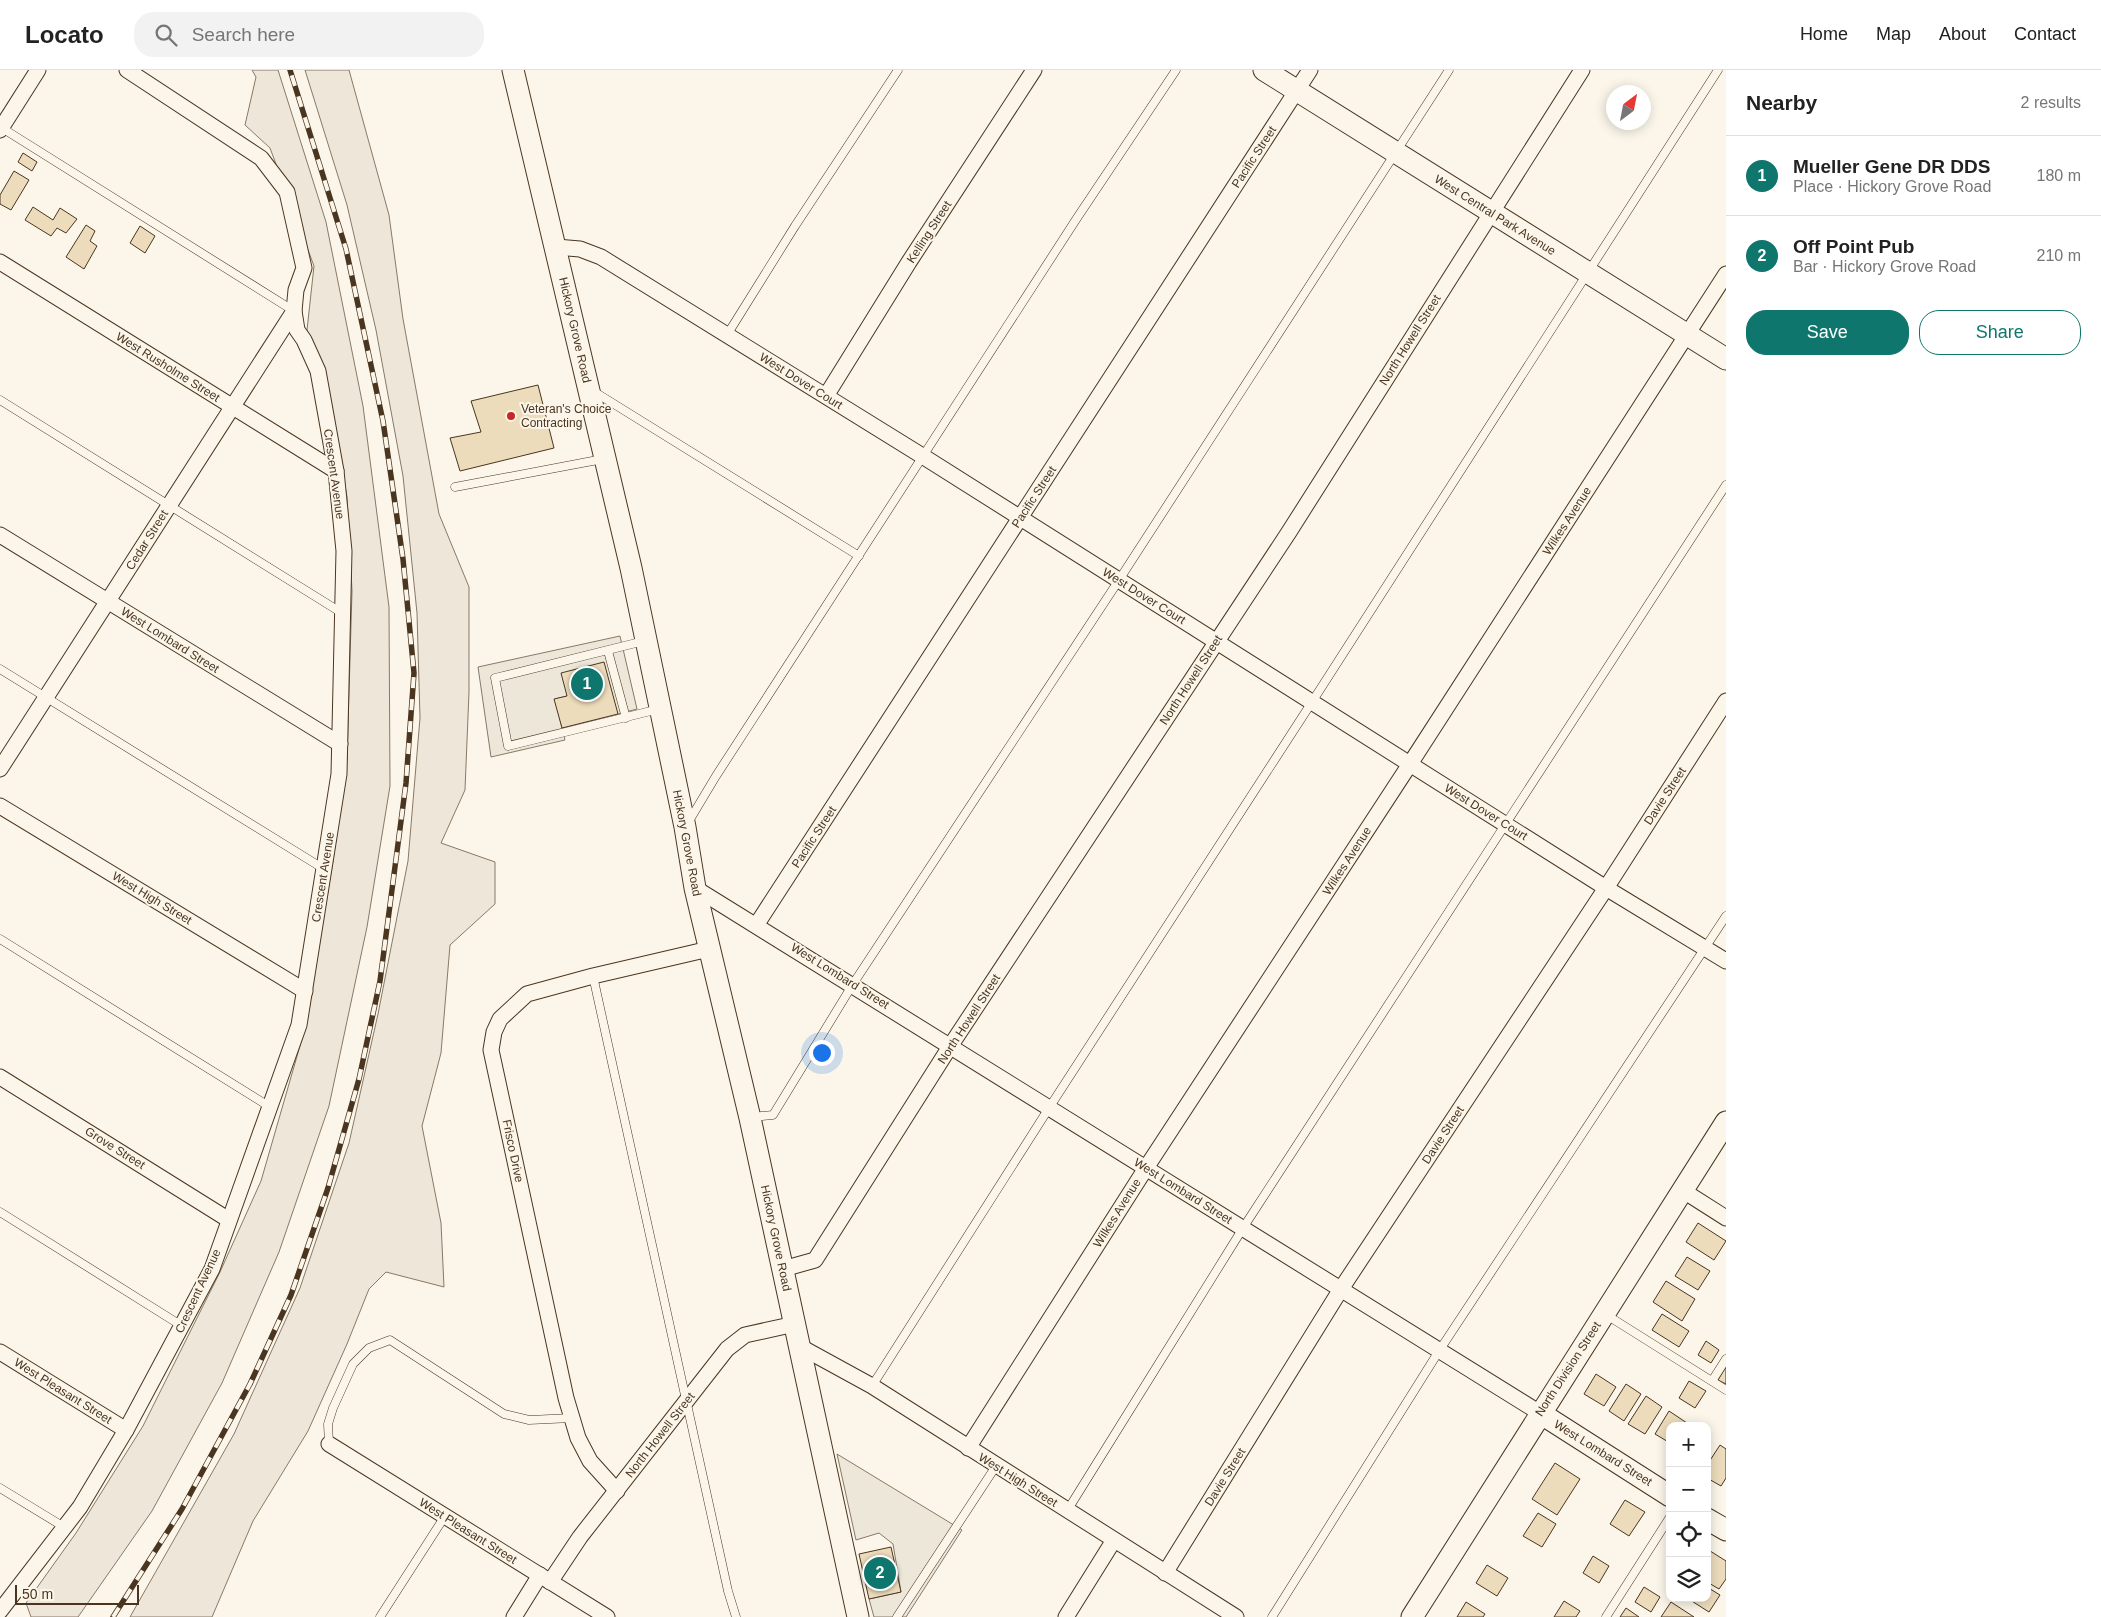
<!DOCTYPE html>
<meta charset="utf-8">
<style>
:root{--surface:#fff;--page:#f2f2f2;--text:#222;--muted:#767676;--line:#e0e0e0;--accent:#0f766e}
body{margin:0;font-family:Helvetica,sans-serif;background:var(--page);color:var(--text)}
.controls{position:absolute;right:15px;bottom:15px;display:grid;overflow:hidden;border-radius:10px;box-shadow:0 2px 12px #0003}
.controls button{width:45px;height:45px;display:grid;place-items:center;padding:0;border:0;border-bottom:1px solid var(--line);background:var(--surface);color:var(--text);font:25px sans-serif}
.compass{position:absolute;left:1606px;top:15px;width:45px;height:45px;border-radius:50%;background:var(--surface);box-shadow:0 2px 12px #0003;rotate:32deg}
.scale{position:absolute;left:15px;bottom:12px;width:124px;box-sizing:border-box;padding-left:5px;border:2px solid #4a3520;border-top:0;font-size:14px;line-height:18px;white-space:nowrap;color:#4a3520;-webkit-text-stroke:4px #fbf6e9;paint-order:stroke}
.you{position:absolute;left:821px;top:982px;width:18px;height:18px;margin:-12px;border:4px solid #fff;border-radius:50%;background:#1a73e8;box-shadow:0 0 0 8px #1a73e833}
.badge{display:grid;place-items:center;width:32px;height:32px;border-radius:50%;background:var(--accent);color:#fff;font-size:16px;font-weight:700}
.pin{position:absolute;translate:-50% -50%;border:2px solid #fff;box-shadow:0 1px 5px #0006}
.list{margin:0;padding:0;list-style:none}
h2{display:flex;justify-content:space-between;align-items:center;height:65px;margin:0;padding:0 20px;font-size:21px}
h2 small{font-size:16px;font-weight:400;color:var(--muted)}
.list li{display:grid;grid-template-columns:32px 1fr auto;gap:15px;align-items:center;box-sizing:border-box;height:80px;padding:0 20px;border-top:1px solid var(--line)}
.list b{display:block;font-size:19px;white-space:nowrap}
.list p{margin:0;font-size:16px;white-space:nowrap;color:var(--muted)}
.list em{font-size:16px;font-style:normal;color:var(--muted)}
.actions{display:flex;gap:10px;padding:15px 20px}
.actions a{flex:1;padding:11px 0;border:1px solid var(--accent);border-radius:20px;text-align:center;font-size:18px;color:var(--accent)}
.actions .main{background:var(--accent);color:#fff}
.icon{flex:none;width:28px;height:28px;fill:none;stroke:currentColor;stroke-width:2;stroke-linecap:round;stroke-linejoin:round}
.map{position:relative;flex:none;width:1726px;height:1547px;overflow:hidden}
header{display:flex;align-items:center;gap:30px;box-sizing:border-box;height:70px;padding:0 25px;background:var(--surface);border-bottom:1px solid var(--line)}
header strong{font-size:24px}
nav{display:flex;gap:28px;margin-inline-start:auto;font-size:18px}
.search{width:350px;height:45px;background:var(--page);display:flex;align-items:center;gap:12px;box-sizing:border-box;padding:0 18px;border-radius:20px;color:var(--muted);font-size:19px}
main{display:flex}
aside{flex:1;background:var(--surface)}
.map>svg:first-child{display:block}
.green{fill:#ede6d9;stroke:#887966}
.parking{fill:#ede7d9;stroke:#887966}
.building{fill:#ecdcbc;stroke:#4a3520}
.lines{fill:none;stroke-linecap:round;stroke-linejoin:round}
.lane-casing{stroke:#4a3520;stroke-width:9}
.street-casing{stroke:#4a3520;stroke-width:17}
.secondary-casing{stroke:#4a3520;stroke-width:23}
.lane{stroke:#fbf6e9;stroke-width:8}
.street{stroke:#fbf6e9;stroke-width:15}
.secondary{stroke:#fbf6e9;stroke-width:21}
.rail-casing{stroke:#4a3520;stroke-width:5.5}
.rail{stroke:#fbf6e9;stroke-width:4;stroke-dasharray:11;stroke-linecap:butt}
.poi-dot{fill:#c62828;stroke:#fbf6e9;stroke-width:2}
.labels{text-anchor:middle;stroke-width:4;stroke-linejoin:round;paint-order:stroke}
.street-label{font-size:12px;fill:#4a3520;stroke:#fbf6e9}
.poi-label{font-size:12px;fill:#4a3520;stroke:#fbf6e9;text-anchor:start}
</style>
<header>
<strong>Locato</strong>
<div class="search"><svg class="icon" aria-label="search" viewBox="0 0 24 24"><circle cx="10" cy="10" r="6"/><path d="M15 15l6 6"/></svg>Search here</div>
<nav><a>Home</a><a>Map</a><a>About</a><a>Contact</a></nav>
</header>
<main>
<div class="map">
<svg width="1726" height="1547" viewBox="0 0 1726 1547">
<rect width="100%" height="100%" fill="#fbf6e9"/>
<g class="green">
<path d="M 252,0 L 278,0 L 326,152 L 363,336 L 389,537 L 390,716 L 367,857 L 329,1036 L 279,1182 L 222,1313 L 152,1441 L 78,1547 L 31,1547 L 26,1533 L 76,1463 L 143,1356 L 220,1202 L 261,1111 L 304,962 L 333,791 L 347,690 L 352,521 L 347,427 L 327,311 L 307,260 L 314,196 L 270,78 L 245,55 L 256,7 Z"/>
<path d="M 305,0 L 349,0 L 389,145 L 403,249 L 439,444 L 469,517 L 469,622 L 465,720 L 441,773 L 495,792 L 495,834 L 450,875 L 441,983 L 422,1056 L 441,1153 L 444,1217 L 386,1202 L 369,1219 L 347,1274 L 308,1361 L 253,1451 L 212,1547 L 130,1547 L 234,1364 L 300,1218 L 349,1073 L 378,944 L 408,791 L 420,648 L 417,543 L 403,406 L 376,260 L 347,135 Z"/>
</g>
<g class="parking">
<path d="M 620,566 L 637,639 L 618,644 L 567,626 L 555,629 L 565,670 L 491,687 L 478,597 Z"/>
<path d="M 837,1384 L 962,1460 L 906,1547 L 874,1547 L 869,1529 L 901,1522 L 893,1474 L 879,1463 L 856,1470 Z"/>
</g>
<g class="building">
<path d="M 23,83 L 37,92 L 32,101 L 18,92 Z"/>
<path d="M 14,101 L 29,110 L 11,140 L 0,134 L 0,125 Z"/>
<path d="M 33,137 L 53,150 L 60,138 L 77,149 L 66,163 L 57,158 L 51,166 L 25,150 Z"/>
<path d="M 86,155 L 95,161 L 90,171 L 97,176 L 84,199 L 66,187 Z"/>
<path d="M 140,156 L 155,166 L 145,183 L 130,173 Z"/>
<path d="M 538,315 L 554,378 L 460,401 L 450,368 L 481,362 L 471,331 Z"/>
<path d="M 604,592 L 618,644 L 562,658 L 554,629 L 567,626 L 561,603 Z"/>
<path d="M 1698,1153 L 1726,1171 L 1714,1190 L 1686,1172 Z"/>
<path d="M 1687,1187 L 1710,1201 L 1698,1220 L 1675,1206 Z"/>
<path d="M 1666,1211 L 1695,1229 L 1682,1251 L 1653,1232 Z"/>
<path d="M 1662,1244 L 1689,1261 L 1679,1277 L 1652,1260 Z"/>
<path d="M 1706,1271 L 1719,1280 L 1711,1293 L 1698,1285 Z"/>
<path d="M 1726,1297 L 1726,1314 L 1718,1310 Z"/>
<path d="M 1596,1304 L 1616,1317 L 1604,1336 L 1584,1324 Z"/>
<path d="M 1689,1311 L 1706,1321 L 1695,1338 L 1679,1328 Z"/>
<path d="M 1626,1314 L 1641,1324 L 1624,1351 L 1609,1341 Z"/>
<path d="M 1646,1326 L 1662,1337 L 1645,1364 L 1628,1354 Z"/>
<path d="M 1669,1341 L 1687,1353 L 1685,1356 L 1670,1356 L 1670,1373 L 1655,1364 Z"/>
<path d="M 1720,1375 L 1726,1379 L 1726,1408 L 1721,1416 L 1707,1408 L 1707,1395 Z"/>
<path d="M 1555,1393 L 1580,1409 L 1557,1445 L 1532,1429 Z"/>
<path d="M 1625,1430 L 1645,1442 L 1629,1466 L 1610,1454 Z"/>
<path d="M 1538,1443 L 1556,1454 L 1542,1477 L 1523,1466 Z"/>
<path d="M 891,1477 L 901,1522 L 869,1529 L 859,1484 Z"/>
<path d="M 1707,1479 L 1726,1491 L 1726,1509 L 1719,1519 L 1707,1512 Z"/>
<path d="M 1593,1486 L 1609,1496 L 1599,1513 L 1583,1503 Z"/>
<path d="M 1487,1495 L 1508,1508 L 1497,1526 L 1476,1513 Z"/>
<path d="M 1644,1517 L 1660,1527 L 1651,1542 L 1635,1532 Z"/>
<path d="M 1707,1517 L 1720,1525 L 1709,1542 L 1687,1528 L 1707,1528 Z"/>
<path d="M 1564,1531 L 1580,1541 L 1576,1547 L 1554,1547 Z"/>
<path d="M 1466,1532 L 1485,1544 L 1483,1547 L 1457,1547 Z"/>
<path d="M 1671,1532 L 1694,1547 L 1661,1547 Z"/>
<path d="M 1626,1538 L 1639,1547 L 1620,1547 Z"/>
</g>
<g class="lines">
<defs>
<g id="lane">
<path d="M 2,58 L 294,241"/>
<path d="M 727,265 L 795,156 L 898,0"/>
<path d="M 593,321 L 859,486"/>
<path d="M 0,330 L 342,543"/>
<path d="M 455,417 L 603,389"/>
<path d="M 644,571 L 495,608 L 508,676 L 659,639"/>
<path d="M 608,581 L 626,648"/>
<path d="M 0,599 L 324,799"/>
<path d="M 689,751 L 716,706 L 1077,148 L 1176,0"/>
<path d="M 0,869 L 270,1037"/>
<path d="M 593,906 L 728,1521 L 736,1547"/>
<path d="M 752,1047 L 773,1045 L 853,914 L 1119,510 L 1449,0"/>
<path d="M 0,1142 L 182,1256"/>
<path d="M 1605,1244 L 1726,1320"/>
<path d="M 1712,1311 L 1726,1289"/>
<path d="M 872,1316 L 1049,1038 L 1312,632 L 1718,0"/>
<path d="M 329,1374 L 328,1354 L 333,1338 L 353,1294 L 369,1278 L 390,1270 L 504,1344 L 529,1350 L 572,1348"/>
<path d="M 0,1418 L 64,1457"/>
<path d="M 1067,1441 L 1243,1158 L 1726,415"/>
<path d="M 380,1547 L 445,1446"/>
<path d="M 897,1547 L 996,1396"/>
<path d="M 1272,1547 L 1439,1281 L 1726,846"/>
<path d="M 1606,1547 L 1670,1447"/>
</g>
<g id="street">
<path d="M 0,60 L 38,0"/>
<path d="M 556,177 L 580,179 L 601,187 L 924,387 L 1606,818 L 1726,891"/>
<path d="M 0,192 L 336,401"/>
<path d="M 826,326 L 909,192 L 1034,0"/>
<path d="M 0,465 L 340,674"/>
<path d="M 0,699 L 294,241"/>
<path d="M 0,736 L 305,921"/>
<path d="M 695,818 L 1540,1343"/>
<path d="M 757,854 L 1310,0"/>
<path d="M 0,1007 L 229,1150"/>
<path d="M 1682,1120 L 1726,1148"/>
<path d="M 783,1199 L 815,1190 L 951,975 L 1289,462 L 1582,0"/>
<path d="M 799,1276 L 872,1316 L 1236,1547"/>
<path d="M 0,1282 L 126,1360"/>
<path d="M 329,1374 L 607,1547"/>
<path d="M 968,1378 L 1146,1098 L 1410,694 L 1726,204"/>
<path d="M 617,1421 L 590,1391 L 578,1368 L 566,1328 L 491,980 L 494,962 L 500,949 L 527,924 L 593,906 L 709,879"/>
<path d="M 1165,1503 L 1341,1219 L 1606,818 L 1726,631"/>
<path d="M 550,1512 L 580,1467 L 727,1279 L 745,1265 L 795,1254"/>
<path d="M 0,1541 L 80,1437 L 126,1360 L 212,1199 L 299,955 L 339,704 L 344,481 L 336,401 L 318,301 L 304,270 L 297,260 L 294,241 L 296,220 L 304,198 L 287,122 L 261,88 L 127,0"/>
<path d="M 514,1547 L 540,1505"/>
<path d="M 1066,1547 L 1114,1470"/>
</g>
<g id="secondary">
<path d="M 513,0 L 631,498 L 685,757 L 695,818 L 750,1048 L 858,1547"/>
<path d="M 1264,0 L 1726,289"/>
<path d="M 1540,1343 L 1670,1426"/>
<path d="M 1707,1449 L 1726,1460"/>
<path d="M 1412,1547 L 1726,1052"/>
</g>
</defs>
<use href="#lane" class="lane-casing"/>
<use href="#street" class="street-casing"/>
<use href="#secondary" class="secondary-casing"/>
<use href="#lane" class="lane"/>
<use href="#street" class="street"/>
<use href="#secondary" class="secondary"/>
<defs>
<path id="rail" d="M 113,1547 L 182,1439 L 250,1314 L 291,1225 L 328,1118 L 359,1009 L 380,911 L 406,713 L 414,603 L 403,489 L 383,351 L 346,179 L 290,0"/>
</defs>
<use href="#rail" class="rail-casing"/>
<use href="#rail" class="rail"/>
</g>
<circle class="poi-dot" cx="511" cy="346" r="5"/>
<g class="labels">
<g class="street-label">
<text transform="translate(1254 87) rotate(-57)" y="4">Pacific Street</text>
<text transform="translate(1495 145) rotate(32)" y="4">West Central Park Avenue</text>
<text transform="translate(929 162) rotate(-57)" y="4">Kelling Street</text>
<text transform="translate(575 260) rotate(77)" y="4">Hickory Grove Road</text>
<text transform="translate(1410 270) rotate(-58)" y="4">North Howell Street</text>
<text transform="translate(168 297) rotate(32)" y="4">West Rusholme Street</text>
<text transform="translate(801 311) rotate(32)" y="4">West Dover Court</text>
<text transform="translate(334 404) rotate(82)" y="4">Crescent Avenue</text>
<text transform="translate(1034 427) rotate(-57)" y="4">Pacific Street</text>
<text transform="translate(1567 451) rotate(-57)" y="4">Wilkes Avenue</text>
<text transform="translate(147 470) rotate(-58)" y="4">Cedar Street</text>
<text transform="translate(1144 526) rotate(32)" y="4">West Dover Court</text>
<text transform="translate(170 570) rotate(32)" y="4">West Lombard Street</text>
<text transform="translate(1191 610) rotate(-57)" y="4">North Howell Street</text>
<text transform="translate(1665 726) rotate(-57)" y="4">Davie Street</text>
<text transform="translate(1486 742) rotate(32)" y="4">West Dover Court</text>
<text transform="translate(814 767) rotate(-57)" y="4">Pacific Street</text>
<text transform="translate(687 773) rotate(79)" y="4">Hickory Grove Road</text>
<text transform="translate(1347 791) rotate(-57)" y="4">Wilkes Avenue</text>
<text transform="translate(323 807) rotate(-81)" y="4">Crescent Avenue</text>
<text transform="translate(152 828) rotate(31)" y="4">West High Street</text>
<text transform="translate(840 906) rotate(32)" y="4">West Lombard Street</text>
<text transform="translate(969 949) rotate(-57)" y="4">North Howell Street</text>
<text transform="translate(1443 1065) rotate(-57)" y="4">Davie Street</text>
<text transform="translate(115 1078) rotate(32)" y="4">Grove Street</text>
<text transform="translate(513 1081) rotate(78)" y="4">Frisco Drive</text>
<text transform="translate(1183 1121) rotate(32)" y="4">West Lombard Street</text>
<text transform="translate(1117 1143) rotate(-58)" y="4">Wilkes Avenue</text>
<text transform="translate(776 1168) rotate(78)" y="4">Hickory Grove Road</text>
<text transform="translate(198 1221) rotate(-65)" y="4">Crescent Avenue</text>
<text transform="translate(1568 1299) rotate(-57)" y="4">North Division Street</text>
<text transform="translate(63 1321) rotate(32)" y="4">West Pleasant Street</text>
<text transform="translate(660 1365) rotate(-52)" y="4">North Howell Street</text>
<text transform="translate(1603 1383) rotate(32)" y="4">West Lombard Street</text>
<text transform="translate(1225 1407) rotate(-58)" y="4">Davie Street</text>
<text transform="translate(1018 1410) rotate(32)" y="4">West High Street</text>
<text transform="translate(468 1461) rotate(32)" y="4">West Pleasant Street</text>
</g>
<g class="poi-label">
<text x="521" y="343">Veteran's Choice<tspan x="521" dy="14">Contracting</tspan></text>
</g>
</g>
</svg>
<div class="controls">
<button>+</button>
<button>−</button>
<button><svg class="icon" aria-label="locate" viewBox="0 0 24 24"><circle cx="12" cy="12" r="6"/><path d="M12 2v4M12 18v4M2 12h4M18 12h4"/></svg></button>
<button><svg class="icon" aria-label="layers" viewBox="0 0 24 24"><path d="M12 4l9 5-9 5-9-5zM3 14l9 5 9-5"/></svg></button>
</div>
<svg class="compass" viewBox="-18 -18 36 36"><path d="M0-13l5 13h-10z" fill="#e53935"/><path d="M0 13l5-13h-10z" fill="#767676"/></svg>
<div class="scale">50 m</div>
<div class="you"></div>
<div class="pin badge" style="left:587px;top:614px">1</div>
<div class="pin badge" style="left:880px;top:1503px">2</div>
</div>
<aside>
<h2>Nearby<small>2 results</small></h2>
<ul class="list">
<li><span class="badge">1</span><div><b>Mueller Gene DR DDS</b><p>Place · Hickory Grove Road</p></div><em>180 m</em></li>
<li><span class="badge">2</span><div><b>Off Point Pub</b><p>Bar · Hickory Grove Road</p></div><em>210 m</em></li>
</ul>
<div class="actions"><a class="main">Save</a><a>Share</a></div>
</aside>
</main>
